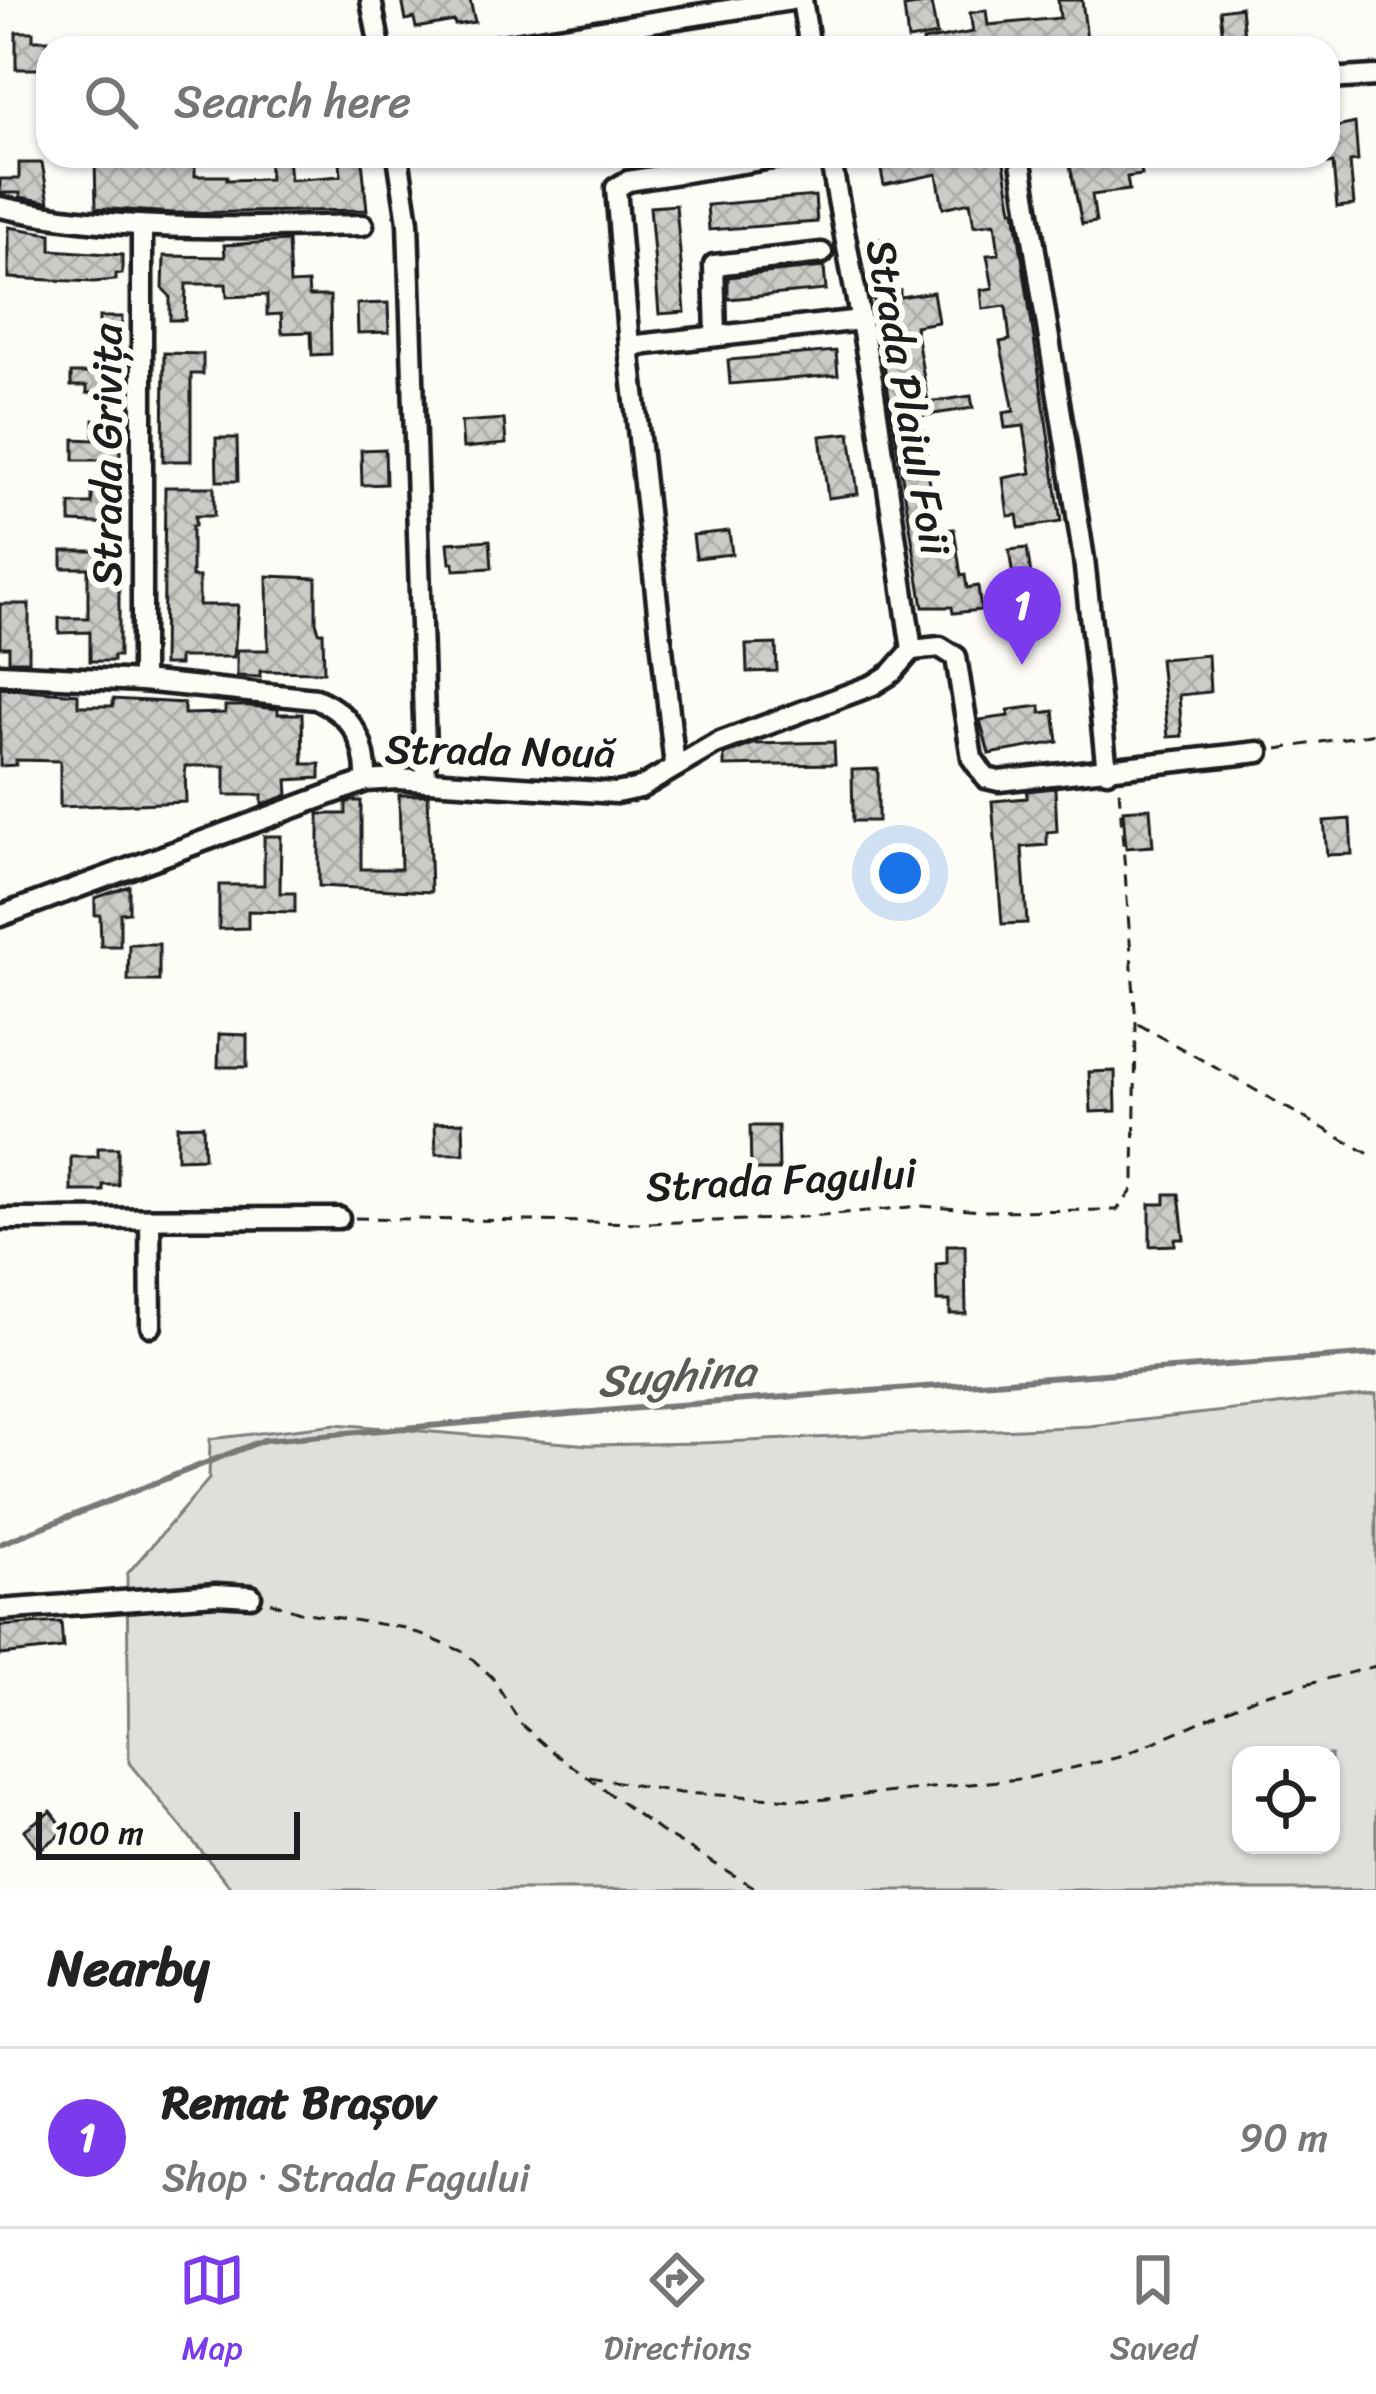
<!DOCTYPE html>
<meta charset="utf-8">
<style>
:root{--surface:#fff;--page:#f2f2f2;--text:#222;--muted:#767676;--line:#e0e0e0;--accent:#7c3aed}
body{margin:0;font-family:Sriracha,sans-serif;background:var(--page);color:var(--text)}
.controls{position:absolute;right:36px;bottom:36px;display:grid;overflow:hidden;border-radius:24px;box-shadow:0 3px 9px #0004}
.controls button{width:108px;height:108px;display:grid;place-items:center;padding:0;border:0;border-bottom:3px solid var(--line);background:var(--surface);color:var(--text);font:60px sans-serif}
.scale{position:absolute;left:36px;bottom:30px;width:264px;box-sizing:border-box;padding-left:12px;border:6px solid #1c1c1c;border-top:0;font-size:33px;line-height:42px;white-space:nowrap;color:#1c1c1c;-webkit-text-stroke:9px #fdfcf7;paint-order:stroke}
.you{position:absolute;left:900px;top:873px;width:42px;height:42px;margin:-30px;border:9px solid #fff;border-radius:50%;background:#1a73e8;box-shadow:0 0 0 18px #1a73e833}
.badge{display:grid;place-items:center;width:78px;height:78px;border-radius:50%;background:var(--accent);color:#fff;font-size:39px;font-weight:700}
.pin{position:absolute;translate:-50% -99px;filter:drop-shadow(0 3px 6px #0008)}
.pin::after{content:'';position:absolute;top:63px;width:42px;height:36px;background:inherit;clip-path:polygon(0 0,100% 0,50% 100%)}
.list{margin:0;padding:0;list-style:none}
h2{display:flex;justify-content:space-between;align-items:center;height:156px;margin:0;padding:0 48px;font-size:51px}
h2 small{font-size:39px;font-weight:400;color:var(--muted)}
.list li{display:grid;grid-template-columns:78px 1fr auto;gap:36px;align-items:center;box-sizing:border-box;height:180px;padding:0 48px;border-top:3px solid var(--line)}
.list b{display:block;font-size:45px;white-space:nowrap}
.list p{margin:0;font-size:39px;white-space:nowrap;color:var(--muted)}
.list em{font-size:39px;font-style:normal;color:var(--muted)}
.icon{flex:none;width:66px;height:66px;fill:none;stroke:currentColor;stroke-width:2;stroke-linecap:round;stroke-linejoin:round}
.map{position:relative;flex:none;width:1376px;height:1890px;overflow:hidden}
.search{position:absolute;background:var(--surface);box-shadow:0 3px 9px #0004;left:36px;right:36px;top:36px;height:132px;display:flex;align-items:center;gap:30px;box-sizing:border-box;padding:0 42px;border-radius:36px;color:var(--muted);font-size:45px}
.sheet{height:336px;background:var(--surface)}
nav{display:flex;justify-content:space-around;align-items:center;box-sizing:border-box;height:168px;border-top:3px solid var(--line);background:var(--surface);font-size:33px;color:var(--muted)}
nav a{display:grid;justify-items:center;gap:6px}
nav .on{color:var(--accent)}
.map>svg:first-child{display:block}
.grass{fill:#e0dfdb;stroke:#7e7e7c;stroke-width:3;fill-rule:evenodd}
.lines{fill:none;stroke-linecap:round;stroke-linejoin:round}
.stream{stroke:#797876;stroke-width:6}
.building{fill:url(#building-cross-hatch);stroke:#1c1c1c;stroke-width:3}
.street-casing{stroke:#1c1c1c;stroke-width:27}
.path{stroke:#1c1c1c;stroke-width:3;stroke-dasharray:12 9;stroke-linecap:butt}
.street{stroke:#fdfcf7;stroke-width:18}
.labels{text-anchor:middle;stroke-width:12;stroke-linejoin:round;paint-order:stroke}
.street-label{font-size:42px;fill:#1c1c1c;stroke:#fdfcf7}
.water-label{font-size:45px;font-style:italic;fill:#5a5a58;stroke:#fdfcf7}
</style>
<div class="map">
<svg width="1376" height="1890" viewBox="0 0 1376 1890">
<defs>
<pattern id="building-cross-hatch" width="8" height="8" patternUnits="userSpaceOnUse" patternTransform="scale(3)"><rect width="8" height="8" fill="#cccbc8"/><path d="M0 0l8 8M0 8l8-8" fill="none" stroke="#afaeab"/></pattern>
</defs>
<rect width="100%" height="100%" fill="#fdfcf7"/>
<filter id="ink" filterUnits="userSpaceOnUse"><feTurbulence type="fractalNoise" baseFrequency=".00833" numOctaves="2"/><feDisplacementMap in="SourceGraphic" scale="24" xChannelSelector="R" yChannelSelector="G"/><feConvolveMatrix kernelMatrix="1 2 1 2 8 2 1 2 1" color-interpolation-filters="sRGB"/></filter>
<g filter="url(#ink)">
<path class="grass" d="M 1376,1394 L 1376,1890 L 233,1890 L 129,1763 L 127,1574 L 209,1479 L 210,1439 L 336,1424 L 590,1445 L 700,1443 L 1089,1426 ZM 1241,1755 L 1331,1755 L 1331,1845 L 1241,1845 Z"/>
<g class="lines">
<path class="stream" d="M 0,1544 L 264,1440 L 651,1407 L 1376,1354"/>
</g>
<g class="building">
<path d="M 402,0 L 470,0 L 475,22 L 455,25 L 454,21 L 416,28 L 414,18 L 406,20 Z"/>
<path d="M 1058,0 L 1082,0 L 1088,48 L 924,48 L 923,41 L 973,32 L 970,13 L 986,10 L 988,25 L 1060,18 Z"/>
<path d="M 931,3 L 937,35 L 908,40 L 904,7 Z"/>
<path d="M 1241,7 L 1245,46 L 1224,48 L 1220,10 Z"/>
<path d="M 16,32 L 33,32 L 33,40 L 48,40 L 48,69 L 16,69 Z"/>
<path d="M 1355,123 L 1358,161 L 1350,162 L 1354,205 L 1337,207 L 1333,163 L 1328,164 L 1328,129 Z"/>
<path d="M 95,156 L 195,158 L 195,176 L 227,176 L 227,180 L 270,179 L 268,156 L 288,156 L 290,180 L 341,176 L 340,162 L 362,160 L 367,210 L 173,213 L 96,208 Z"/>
<path d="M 878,156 L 1003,156 L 1012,210 L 1015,210 L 1061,522 L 1019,528 L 1017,515 L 1008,516 L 1003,478 L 1031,473 L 1024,426 L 1005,428 L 1003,413 L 1014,411 L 1000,342 L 1010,340 L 1006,306 L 983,309 L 981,290 L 993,288 L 987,255 L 999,254 L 995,223 L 974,226 L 970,202 L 943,208 L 937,174 L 884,185 Z"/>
<path d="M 1068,156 L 1139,156 L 1142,175 L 1127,177 L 1129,190 L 1092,195 L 1096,222 L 1082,224 Z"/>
<path d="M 19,163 L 42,163 L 49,202 L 20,197 L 20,193 L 0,193 L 0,179 L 19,179 Z"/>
<path d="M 815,196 L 817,222 L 709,230 L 707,205 Z"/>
<path d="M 676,205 L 685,312 L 659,314 L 650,207 Z"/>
<path d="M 9,227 L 51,234 L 51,250 L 122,255 L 122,274 L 116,274 L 116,280 L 94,282 L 9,278 Z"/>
<path d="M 888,238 L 896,292 L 900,291 L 900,297 L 933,292 L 938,322 L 915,326 L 928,402 L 971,396 L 973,408 L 921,416 L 936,531 L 954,529 L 961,576 L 965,575 L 967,588 L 978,586 L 981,610 L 953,613 L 952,607 L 923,607 L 873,296 L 880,295 L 872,240 Z"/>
<path d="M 288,241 L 290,284 L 308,283 L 309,296 L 330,296 L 331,354 L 312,355 L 311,332 L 282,333 L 281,314 L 267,315 L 267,295 L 227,297 L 226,284 L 186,284 L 185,320 L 170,320 L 170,296 L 163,289 L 164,256 L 225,257 L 224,245 Z"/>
<path d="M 824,267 L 826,290 L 728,299 L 728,277 Z"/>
<path d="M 388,303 L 389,332 L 358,333 L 357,304 Z"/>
<path d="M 99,317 L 122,317 L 120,393 L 87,393 L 87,386 L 71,386 L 71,373 L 92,373 L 92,354 L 99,354 Z"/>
<path d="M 836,351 L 838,375 L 730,384 L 728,360 Z"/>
<path d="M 164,353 L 203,354 L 203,374 L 191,374 L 191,461 L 163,461 Z"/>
<path d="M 504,419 L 506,444 L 463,448 L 461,422 Z"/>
<path d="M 94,420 L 120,420 L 120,460 L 74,460 L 74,439 L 94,440 Z"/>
<path d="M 850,433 L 858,494 L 828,498 L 820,436 Z"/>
<path d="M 216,438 L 237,438 L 238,481 L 217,481 Z"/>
<path d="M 385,449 L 386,484 L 362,485 L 361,450 Z"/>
<path d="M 92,487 L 118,487 L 118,524 L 70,522 L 70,504 L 92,504 Z"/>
<path d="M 165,487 L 214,487 L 214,516 L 195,516 L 195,526 L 192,526 L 192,577 L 199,577 L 199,605 L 238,605 L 234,657 L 179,657 L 179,665 L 163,665 Z"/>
<path d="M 729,531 L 732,554 L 696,558 L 693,535 Z"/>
<path d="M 490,540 L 492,568 L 454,570 L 454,563 L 450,563 L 448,543 Z"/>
<path d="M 1027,548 L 1036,608 L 1018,610 L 1009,550 Z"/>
<path d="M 62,551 L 119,551 L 119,656 L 113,656 L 113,661 L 90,661 L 90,632 L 59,633 L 59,618 L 88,618 L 88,568 L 62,568 Z"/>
<path d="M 267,576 L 316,578 L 316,622 L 319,632 L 323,632 L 324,672 L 260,671 L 260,677 L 237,676 L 237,650 L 268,650 Z"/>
<path d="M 0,604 L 29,604 L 29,661 L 9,661 L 9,647 L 0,647 Z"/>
<path d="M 776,644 L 777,671 L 747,672 L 746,645 Z"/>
<path d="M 1208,655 L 1210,692 L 1179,695 L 1182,736 L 1168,737 L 1160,659 Z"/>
<path d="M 0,688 L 78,694 L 78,706 L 113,706 L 113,699 L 184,703 L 184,714 L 225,713 L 225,706 L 250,706 L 278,709 L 278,714 L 302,714 L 303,764 L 320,764 L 320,778 L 287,780 L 288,795 L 262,805 L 262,795 L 225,795 L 225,766 L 185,766 L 186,802 L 60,807 L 60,761 L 16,760 L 16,765 L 0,766 Z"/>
<path d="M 1040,706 L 1041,713 L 1054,711 L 1058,742 L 989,754 L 980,720 L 1009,716 L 1008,710 Z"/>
<path d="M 834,742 L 835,764 L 724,766 L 724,755 L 753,744 Z"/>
<path d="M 878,769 L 878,821 L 853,821 L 852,770 Z"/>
<path d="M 1055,788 L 1057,831 L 1047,832 L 1047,845 L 1022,847 L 1027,923 L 1002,924 L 992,801 L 1027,798 L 1027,791 Z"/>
<path d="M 399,795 L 428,795 L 431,892 L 319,886 L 319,814 L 346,814 L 346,803 L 351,801 L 361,801 L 361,869 L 401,869 Z"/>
<path d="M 1150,808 L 1153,846 L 1126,848 L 1123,810 Z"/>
<path d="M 1350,819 L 1352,854 L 1327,855 L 1324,821 Z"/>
<path d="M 264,836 L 281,836 L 280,893 L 295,893 L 295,912 L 248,911 L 248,928 L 219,929 L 219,885 L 264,885 Z"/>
<path d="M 129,886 L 129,912 L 120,913 L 120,946 L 101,946 L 100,915 L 95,915 L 95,898 Z"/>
<path d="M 129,944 L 159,944 L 159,981 L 128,981 Z"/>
<path d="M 219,1034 L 247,1035 L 247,1067 L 218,1067 Z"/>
<path d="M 1115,1071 L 1116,1111 L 1091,1112 L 1089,1072 Z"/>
<path d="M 463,1122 L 464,1154 L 436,1154 L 435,1123 Z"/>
<path d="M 203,1125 L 204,1158 L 177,1159 L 177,1126 Z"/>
<path d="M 750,1126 L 778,1126 L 779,1170 L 751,1170 Z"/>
<path d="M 98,1148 L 118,1148 L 118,1185 L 103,1185 L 103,1191 L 71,1191 L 71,1157 L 98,1157 Z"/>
<path d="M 1165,1194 L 1179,1194 L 1184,1239 L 1175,1239 L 1175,1245 L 1150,1246 L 1150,1204 L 1165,1204 Z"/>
<path d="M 947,1245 L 965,1245 L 966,1314 L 950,1314 L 950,1301 L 937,1301 L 936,1264 L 947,1263 Z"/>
<path d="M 61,1622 L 63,1648 L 0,1655 L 0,1626 Z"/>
<path d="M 51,1811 L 66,1831 L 39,1850 L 24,1830 Z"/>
</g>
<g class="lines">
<defs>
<g id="street">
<path d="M 371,0 L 380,48"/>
<path d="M 802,0 L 810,48"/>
<path d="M 489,48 L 791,0"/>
<path d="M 1328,79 L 1376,76"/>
<path d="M 398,156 L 408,222 L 426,781"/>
<path d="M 785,156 L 628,181 L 616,188 L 629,346 L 861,320"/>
<path d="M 830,156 L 873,386 L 912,650"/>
<path d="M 1020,156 L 1084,559 L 1107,771"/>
<path d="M 0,207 C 120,233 241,228 363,225"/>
<path d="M 716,336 L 714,265 L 822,253"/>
<path d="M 629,346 L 675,767"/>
<path d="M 912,650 L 940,647 L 956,657 L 972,758 L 986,778 L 999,781 L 1259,752"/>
<path d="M 0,674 L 142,681 L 316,699 C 353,715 367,742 366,781"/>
<path d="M 142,681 L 142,228"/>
<path d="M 0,916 L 366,781 L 397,779 L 616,793 L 640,788 L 715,744 L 873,685 L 892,673 L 912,650"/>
<path d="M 0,1219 L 339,1218"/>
<path d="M 150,1219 L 151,1326"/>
<path d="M 0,1610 L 216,1594 L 251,1596"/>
</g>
</defs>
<use href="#street" class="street-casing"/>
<g class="path">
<path d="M 1278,749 L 1376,733"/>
<path d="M 1138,1024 L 1376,1158"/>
<path d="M 355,1218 L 645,1223 L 780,1219 L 921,1206 L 980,1211 L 1117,1210 L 1131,1192 L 1134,1179 L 1136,1023 L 1119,789"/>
<path d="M 270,1602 L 300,1612 L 405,1628 L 466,1653 L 492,1677 L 521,1724 L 548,1748 L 660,1831 L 759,1890"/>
<path d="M 590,1777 L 680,1793 L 816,1800 L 1028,1778 L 1120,1757 L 1259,1696 L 1376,1666"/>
</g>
<use href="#street" class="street"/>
</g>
</g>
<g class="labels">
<g class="street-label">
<text transform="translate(909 397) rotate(80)" y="15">Strada Plaiul Foii</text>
<text transform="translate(106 455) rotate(-90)" y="15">Strada Grivița</text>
<text transform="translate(500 750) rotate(1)" y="15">Strada Nouă</text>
<text transform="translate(781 1179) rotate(-3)" y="15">Strada Fagului</text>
</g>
<g class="water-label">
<text transform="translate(676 1375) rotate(-4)" y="16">Sughina</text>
</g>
</g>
</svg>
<div class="controls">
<button><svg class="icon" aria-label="locate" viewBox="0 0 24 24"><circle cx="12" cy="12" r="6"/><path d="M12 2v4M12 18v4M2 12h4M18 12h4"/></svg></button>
</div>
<div class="scale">100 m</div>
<div class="you"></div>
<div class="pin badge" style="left:1022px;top:665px">1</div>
<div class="search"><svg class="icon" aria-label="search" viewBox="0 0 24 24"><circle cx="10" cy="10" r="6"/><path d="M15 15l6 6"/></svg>Search here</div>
</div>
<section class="sheet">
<h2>Nearby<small></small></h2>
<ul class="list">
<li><span class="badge">1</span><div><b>Remat Brașov</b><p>Shop · Strada Fagului</p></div><em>90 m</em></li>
</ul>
</section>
<nav>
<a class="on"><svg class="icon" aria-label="map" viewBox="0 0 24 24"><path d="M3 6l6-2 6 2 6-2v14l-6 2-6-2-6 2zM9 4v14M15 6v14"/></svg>Map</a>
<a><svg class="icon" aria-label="directions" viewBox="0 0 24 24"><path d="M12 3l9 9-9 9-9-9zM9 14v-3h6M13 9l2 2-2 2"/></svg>Directions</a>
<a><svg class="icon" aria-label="saved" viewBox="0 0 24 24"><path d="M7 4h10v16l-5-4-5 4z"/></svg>Saved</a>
</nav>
